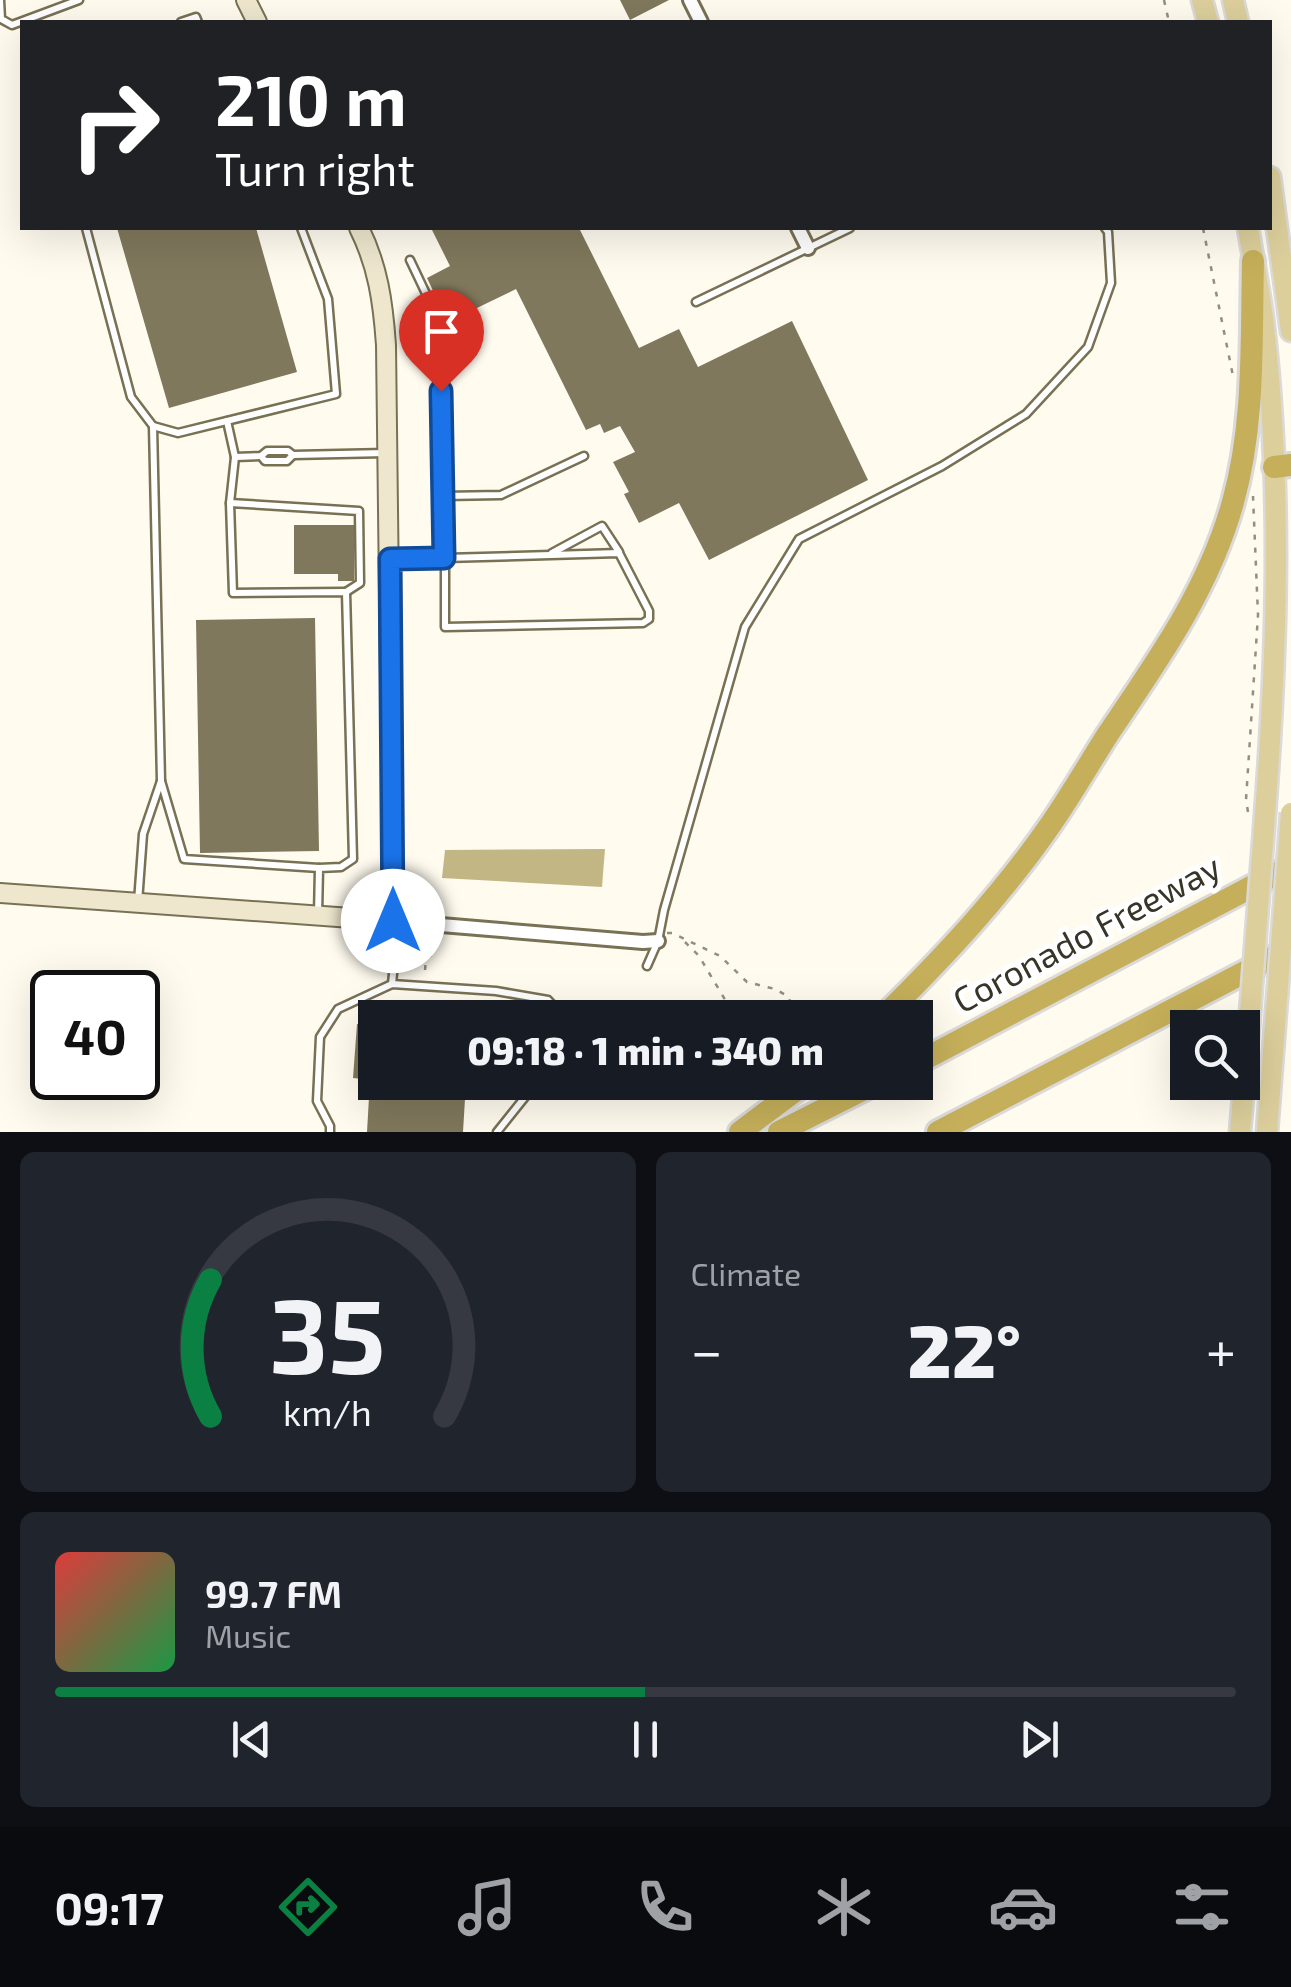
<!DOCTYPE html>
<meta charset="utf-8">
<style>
:root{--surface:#171b24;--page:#20242c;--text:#f1f3f6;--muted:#9ea1a6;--line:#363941;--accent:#0b8043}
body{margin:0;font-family:"Exo 2",sans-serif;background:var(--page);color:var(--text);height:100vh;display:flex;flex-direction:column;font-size:38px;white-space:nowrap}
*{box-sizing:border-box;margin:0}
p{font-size:32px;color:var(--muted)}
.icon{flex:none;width:55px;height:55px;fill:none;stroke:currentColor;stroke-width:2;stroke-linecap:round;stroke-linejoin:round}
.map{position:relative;height:1132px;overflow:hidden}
.sheet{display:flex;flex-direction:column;gap:20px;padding:20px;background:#0d0f14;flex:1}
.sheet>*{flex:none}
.banner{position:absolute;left:20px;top:20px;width:1252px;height:210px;border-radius:0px;box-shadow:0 10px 40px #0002;background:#202124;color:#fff;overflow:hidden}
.fabs{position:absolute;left:1170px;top:1010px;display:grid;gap:20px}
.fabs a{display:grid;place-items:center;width:90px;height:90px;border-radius:0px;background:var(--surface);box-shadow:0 10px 40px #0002;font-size:50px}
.speed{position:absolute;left:30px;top:970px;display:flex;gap:20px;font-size:50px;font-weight:700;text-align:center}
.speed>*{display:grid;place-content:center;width:130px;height:130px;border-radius:50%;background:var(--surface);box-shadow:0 10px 40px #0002;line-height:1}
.speed .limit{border:5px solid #111;border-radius:15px;background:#fff;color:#111}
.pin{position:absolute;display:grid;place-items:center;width:85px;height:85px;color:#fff;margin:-102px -42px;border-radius:50% 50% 50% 0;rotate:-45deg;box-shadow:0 0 10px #0007}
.pin .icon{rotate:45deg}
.me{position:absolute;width:110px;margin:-55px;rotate:0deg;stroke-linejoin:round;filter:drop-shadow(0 0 8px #0008)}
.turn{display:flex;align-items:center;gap:35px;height:210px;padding:0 30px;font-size:45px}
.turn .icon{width:130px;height:130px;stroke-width:2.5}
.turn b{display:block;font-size:70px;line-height:85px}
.big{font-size:75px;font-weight:800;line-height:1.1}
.sheet .tile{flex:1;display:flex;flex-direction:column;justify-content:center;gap:15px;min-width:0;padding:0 35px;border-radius:15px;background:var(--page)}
.sheet .dial{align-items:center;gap:0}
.dial svg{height:260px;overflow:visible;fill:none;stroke:var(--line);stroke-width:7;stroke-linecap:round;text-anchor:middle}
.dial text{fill:var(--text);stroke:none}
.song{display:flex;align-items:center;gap:30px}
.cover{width:120px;height:120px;border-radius:15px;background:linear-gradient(135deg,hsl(0 70% 55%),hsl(140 70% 35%))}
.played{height:10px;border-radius:5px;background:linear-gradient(90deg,var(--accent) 50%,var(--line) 50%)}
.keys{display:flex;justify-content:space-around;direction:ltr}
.heat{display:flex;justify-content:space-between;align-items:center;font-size:55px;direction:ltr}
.sheet .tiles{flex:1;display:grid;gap:20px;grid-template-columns:1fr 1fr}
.tile:last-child{grid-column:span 2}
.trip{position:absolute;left:358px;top:1000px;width:575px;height:100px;border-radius:0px;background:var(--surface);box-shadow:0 10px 40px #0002;font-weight:800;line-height:100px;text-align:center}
.tab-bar{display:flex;height:160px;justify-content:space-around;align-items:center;background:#090b0e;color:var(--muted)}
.tab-bar .icon{width:70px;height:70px}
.tab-bar .selected{color:var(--accent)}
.tab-bar b{font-size:45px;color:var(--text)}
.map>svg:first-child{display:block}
</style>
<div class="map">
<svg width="1291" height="1132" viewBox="0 0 1291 1132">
<rect width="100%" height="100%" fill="#fffbef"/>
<!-- water -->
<path fill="#c3b685" d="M 605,849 L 602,887 L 442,878 L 445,850 Z"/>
<!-- building -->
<g fill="#80785c">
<path d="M 620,0 L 669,0 L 630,20 Z"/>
<path d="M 117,228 L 256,228 L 297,372 L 169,408 Z"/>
<path d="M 431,228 L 579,228 L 639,348 L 679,329 L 698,367 L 792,321 L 868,480 L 709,560 L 679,503 L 639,523 L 624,494 L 629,492 L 613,462 L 635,452 L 620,426 L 604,433 L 600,424 L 586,430 L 516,289 L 448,322 L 427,278 L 450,266 Z"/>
<path d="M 294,525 L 354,525 L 354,581 L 338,581 L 338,574 L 294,574 Z"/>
<path d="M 315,618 L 319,851 L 200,853 L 196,620 Z"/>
<path d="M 357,1024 L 375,1025 L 375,1082 L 466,1082 L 463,1132 L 367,1132 L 370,1080 L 353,1078 Z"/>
</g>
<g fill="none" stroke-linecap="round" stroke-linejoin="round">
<!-- lane casing -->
<g stroke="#787154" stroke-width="11">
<g id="lane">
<path d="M 0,0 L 1,19 L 12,25 L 79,0"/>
<path d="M 181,22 L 196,17 L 198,22"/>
<path d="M 86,228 L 131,397 L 153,426 L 178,433 L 336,394 L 328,299 L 301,228"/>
<path d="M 696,302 L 850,228"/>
<path d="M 227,421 L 235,457 L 261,456 L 267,451 L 288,451 L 293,455 L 386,453"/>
<path d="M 153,426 L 161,781"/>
<path d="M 261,456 L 265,461 L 287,461 L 293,455"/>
<path d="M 235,457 L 230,503 L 233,593 L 346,592 L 353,859 L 341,867 L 319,868 L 318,915"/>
<path d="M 444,496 L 501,495 L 584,456"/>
<path d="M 230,503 L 359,511 L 360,583 L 346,592"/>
<path d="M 552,553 L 602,526 L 619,552"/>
<path d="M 619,553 L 649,611 L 649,619 L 643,623 L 445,627 L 445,558 Z"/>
<path d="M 391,559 L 445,558 L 439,321 L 410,260"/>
<path d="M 138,902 L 143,834 L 161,781 L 184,859 L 319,868"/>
<path d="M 647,966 L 658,941 L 664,910 L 745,627 L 799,539 L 942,466 L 1026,414 L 1088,347 L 1111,283 L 1108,232 L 1105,228"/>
<path d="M 392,984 L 396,942 L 394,925"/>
<path d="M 330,1132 L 330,1126 L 317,1101 L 320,1037 L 338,1009 L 392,984 L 496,991 L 548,1000 L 561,1014 L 560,1018"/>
<path d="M 497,1132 L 537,1082"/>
</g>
</g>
<!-- street casing -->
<g stroke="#787154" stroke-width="18">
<g id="street">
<path d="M 690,0 L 701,22"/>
<path d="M 798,228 L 808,248"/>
<path d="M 393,921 L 643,942 L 658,941"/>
</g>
</g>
<!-- secondary casing -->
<g stroke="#787154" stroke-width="22">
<g id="secondary">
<path d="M 246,0 L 257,22"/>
<path d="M 0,893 L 393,921 L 386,345 C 383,302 378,266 359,228"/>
</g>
</g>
<!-- primary casing -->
<g stroke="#dbdad8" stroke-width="25">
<g id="primary">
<path d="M 1202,0 L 1208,22"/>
<path d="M 1233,0 L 1238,22"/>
<path d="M 1270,177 L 1291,331"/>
<path d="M 1248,228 C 1253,258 1259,288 1263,318 C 1283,487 1277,658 1264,828"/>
<path d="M 1240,1132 L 1249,1026"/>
<path d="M 1267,1132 L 1276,1012"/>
</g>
</g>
<!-- highway casing -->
<g stroke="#dbdad8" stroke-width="28">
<g id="highway">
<path d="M 1274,467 L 1291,465"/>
<path d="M 882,1018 C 944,957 1002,895 1051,824 C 1071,795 1089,764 1108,734 C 1158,660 1209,589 1233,502 C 1255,423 1251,343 1253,261"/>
<path d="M 915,1064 L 1291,866"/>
<path d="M 740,1132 L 807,1082"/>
<path d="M 779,1132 L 878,1082"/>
<path d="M 938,1132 L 1291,948"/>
</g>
</g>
<!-- path -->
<g stroke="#918e82" stroke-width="2.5" stroke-dasharray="5 8" stroke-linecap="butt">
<path d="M 1164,0 L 1169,22"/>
<path d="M 1203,228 L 1233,376"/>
<path d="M 1248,812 L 1246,800 L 1258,615 L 1253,496"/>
<path d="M 667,933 L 672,933 L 720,956 L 747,982 L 775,989 L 789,997 L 792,1012 L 796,1018"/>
<path d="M 685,942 L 699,956 L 736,1018"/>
<path d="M 425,970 L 426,959 L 433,954 L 433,939"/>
<path d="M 409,1018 L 409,1006"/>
</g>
<!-- lane -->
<use href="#lane" stroke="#fff" stroke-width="6"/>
<!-- street -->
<use href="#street" stroke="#fff" stroke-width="12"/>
<!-- secondary -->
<use href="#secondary" stroke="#eee7ce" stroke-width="18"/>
<!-- primary -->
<use href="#primary" stroke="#dccf9c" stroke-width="20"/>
<!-- highway -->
<use href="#highway" stroke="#c5af5a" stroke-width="22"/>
<!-- primary-bridge casing -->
<g stroke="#dbdad8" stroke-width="25" stroke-linecap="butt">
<g id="primary-bridge">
<path d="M 1276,1012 L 1291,813"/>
<path d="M 1249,1026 L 1264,828"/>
</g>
</g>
<!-- primary-bridge -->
<use href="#primary-bridge" stroke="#dccf9c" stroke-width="20"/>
</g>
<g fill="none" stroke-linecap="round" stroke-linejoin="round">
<!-- route casing -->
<g stroke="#114b97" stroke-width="25">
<path id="route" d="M 393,921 L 390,559 L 444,558 L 441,391"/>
</g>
<!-- route -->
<use href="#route" stroke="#1a73e8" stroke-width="18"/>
</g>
<g text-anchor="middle" stroke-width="10" stroke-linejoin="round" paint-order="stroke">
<!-- street labels -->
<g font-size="35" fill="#373428" stroke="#fff">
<text transform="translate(1087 934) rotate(-28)" y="12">Coronado Freeway</text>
</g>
</g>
</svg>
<div class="fabs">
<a><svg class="icon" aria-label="search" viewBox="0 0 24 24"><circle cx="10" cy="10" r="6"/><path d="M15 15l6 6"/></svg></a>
</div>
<div class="speed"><div class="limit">40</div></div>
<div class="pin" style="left:441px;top:391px;background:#d93025"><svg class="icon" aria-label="arrive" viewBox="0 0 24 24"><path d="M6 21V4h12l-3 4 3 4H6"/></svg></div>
<svg class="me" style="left:393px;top:921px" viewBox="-20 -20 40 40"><circle r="19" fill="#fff"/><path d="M0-13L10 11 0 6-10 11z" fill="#1a73e8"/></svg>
<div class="trip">09:18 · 1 min · 340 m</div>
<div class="banner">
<div class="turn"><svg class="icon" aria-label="right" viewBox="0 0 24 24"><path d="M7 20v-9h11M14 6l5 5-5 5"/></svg><div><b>210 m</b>Turn right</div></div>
</div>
</div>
<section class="sheet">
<div class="tiles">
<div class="tile dial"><svg viewBox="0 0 100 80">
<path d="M14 69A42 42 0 1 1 86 69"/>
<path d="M14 69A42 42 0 0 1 14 27" stroke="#0b8043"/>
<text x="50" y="56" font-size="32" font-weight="700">35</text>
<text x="50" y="72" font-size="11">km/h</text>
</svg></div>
<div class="tile"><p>Climate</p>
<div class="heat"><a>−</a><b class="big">22°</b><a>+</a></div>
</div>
<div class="tile">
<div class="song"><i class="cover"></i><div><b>99.7 FM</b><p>Music</p></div></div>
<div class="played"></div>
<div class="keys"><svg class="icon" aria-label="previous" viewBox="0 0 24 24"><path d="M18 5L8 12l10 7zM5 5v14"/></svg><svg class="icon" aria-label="pause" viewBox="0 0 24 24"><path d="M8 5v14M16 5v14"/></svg><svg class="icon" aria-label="next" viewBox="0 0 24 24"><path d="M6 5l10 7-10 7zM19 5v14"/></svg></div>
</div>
</div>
</section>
<nav class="tab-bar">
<b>09:17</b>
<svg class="icon selected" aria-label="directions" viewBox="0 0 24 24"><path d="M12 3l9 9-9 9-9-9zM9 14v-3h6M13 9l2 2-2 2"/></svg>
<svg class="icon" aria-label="music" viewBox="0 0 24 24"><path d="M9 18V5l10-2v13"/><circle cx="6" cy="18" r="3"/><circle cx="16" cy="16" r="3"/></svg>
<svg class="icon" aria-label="phone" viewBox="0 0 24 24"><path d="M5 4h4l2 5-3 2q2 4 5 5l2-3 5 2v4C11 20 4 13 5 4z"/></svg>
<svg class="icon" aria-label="climate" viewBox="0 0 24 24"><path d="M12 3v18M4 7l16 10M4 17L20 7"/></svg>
<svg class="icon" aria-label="car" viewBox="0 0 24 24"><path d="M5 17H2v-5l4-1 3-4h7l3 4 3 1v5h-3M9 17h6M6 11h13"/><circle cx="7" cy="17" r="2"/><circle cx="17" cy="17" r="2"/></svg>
<svg class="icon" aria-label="filters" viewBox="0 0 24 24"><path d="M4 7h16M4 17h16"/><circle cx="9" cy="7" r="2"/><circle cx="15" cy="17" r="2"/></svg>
</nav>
